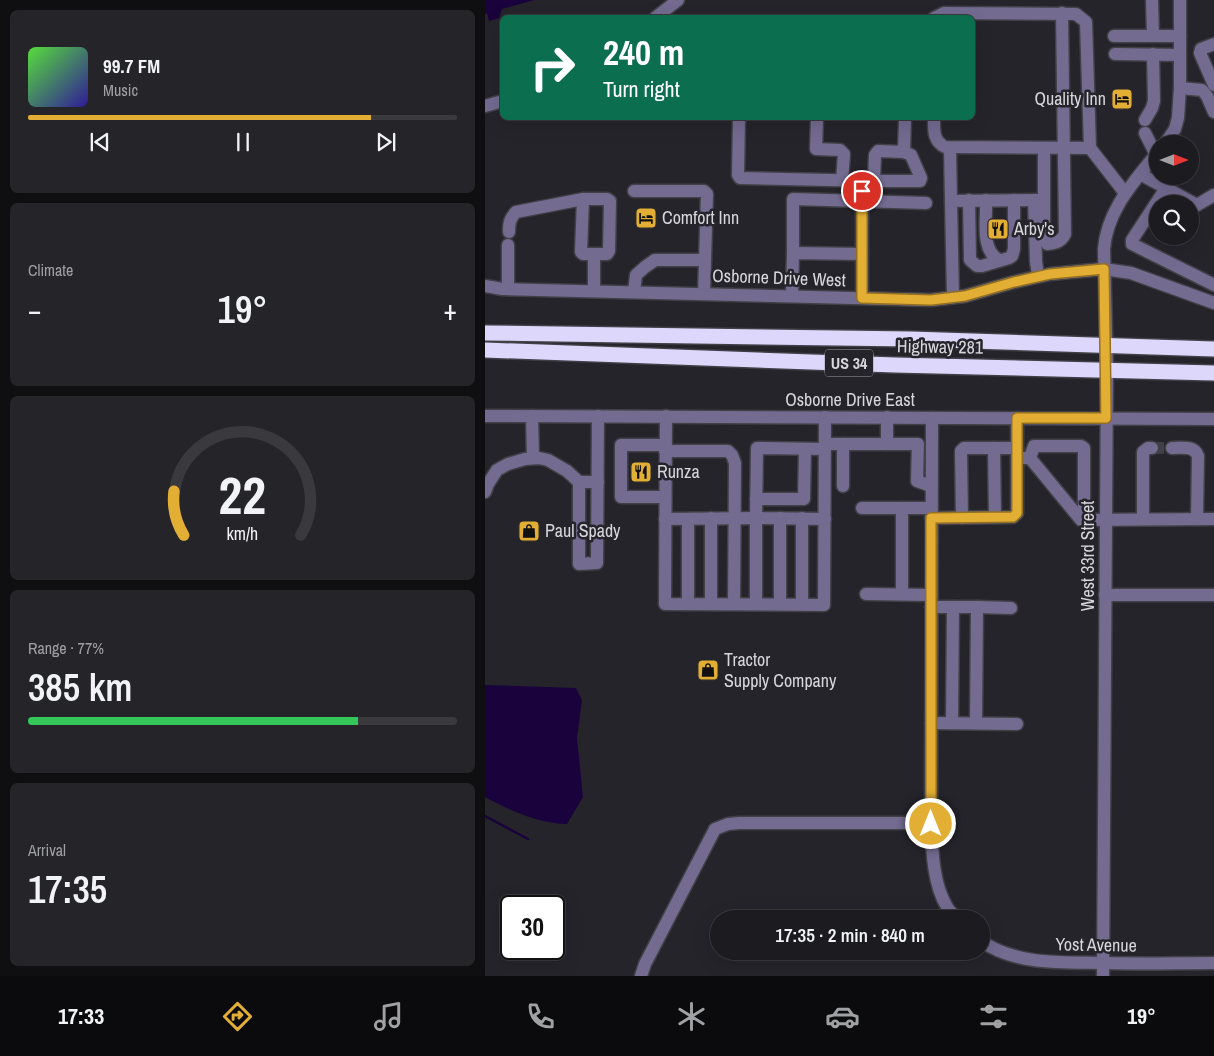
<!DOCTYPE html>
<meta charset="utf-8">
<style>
:root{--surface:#1c1b20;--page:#252429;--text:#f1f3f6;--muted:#a0a1a5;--line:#3a393e;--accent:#e3ae34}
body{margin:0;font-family:"Archivo Narrow",sans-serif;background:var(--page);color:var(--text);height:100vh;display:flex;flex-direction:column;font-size:19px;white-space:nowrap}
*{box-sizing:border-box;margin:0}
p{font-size:16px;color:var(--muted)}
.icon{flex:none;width:28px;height:28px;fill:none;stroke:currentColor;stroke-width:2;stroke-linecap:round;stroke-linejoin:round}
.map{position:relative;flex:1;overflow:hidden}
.panel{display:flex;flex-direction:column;gap:10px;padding:10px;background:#0f0f12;width:485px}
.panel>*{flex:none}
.top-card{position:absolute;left:15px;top:15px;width:475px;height:105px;border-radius:8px;box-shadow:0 5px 20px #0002,0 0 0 1px var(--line);background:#0b6e4f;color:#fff;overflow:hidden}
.needle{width:32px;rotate:90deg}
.buttons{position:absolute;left:664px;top:135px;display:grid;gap:10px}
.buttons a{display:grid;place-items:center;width:50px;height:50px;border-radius:50%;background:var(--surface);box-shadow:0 5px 20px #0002,0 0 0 1px var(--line);font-size:25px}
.speed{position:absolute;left:15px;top:895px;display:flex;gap:10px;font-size:25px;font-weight:700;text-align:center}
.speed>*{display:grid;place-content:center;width:65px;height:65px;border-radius:50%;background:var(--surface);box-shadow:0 5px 20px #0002,0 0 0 1px var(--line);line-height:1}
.speed .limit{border:2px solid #111;border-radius:8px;background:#fff;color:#111}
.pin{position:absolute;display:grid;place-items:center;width:42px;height:42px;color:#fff;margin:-21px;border:2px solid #fff;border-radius:50%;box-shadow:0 1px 5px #0007}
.me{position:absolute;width:55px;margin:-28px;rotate:0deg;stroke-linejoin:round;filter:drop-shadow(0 0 4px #0008)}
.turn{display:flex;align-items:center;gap:18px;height:105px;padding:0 20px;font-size:22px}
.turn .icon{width:65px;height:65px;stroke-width:2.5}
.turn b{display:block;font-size:35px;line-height:42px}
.big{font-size:38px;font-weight:600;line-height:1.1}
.panel .widget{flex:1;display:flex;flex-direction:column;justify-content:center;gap:8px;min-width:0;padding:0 18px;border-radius:8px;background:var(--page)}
.panel .dial{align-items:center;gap:0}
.dial svg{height:130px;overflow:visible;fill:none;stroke:var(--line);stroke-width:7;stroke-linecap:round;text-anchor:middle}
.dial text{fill:var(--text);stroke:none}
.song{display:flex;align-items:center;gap:15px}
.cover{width:60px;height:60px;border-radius:8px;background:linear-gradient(135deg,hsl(110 70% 55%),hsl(250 70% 35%))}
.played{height:5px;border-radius:2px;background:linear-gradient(90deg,var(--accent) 80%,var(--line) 80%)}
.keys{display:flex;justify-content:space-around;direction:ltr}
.heat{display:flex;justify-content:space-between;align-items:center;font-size:28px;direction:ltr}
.charge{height:8px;border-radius:4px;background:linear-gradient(90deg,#34c759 77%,var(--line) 0)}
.trip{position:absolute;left:225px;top:910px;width:280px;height:50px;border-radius:25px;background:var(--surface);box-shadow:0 5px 20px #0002,0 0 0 1px var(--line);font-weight:600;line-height:50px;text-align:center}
.dock{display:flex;height:80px;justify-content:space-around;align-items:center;background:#0b0b0d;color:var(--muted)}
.dock .icon{width:35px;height:35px}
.dock .active{color:var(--accent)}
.dock b{font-size:22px;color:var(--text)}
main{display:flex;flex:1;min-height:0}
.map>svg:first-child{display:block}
</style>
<main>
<section class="panel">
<div class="widget">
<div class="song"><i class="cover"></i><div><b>99.7 FM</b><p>Music</p></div></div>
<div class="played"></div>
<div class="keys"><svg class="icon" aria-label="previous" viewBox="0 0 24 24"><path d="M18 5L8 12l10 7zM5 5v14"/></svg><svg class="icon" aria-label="pause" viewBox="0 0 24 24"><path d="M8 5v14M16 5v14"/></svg><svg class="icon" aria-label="next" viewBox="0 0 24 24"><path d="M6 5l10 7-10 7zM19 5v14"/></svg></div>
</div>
<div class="widget"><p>Climate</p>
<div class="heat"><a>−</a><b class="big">19°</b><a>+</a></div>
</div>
<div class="widget dial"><svg viewBox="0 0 100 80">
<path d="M14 69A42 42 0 1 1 86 69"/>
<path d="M14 69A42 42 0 0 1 8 42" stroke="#e3ae34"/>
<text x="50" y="56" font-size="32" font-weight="700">22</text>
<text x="50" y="72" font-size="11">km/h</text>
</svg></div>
<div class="widget"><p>Range · 77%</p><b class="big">385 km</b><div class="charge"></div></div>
<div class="widget"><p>Arrival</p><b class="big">17:35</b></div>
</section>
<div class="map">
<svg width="729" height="976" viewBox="0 0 729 976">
<rect width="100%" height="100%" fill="#25242b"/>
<!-- water -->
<g fill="#1a023c">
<path d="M 0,0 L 49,0 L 17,9 L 14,18 L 4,21 L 2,13 L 0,14 Z"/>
<path d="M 0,685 L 91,688 L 97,700 L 92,738 L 98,797 L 82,824 C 54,824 24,810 0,797 Z"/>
</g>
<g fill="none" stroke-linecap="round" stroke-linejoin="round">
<!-- stream -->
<path stroke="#1a023c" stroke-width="2.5" d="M 0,816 L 43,839"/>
<!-- minor-tunnel -->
<path stroke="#403f45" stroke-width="12" stroke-dasharray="12 6" stroke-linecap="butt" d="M 667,448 L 687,448"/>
<!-- minor casing -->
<g stroke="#414047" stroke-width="15">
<g id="minor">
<path d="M 667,0 L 668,35"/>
<path d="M 170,18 L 193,0"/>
<path d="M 449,18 L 459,13 L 591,14 L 601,22 L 605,148 L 640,193"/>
<path d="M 629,36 L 695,36"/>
<path d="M 729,44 L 716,49 L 715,53 L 729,85"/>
<path d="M 630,54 L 695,55"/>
<path d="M 695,88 L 717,90 L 722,96 L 729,112"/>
<path d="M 0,106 L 18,101"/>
<path d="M 254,118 L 253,175 L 255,178 L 389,181 L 390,155 L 393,151 L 419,152 L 420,118"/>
<path d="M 332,118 L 331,149 L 355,150 L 359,154 L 357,180"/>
<path d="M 449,118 C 449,130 448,141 460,147 L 605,148"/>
<path d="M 660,120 L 667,108 L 669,101 L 668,54"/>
<path d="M 660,133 L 671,155"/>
<path d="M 680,144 L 690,129 L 693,118 L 695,88 L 695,0"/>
<path d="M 465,148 L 466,201"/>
<path d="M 559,148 L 559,239 L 562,244 C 571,243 576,242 580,234 L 577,13"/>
<path d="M 655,174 L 712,205 L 729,195"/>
<path d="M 377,181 L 377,298"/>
<path d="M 389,181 L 435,181 L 436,178 L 426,155 L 419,152"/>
<path d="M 681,188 L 647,240 L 647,244 L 729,285"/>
<path d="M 149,191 L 219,191 L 222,194 L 219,294"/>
<path d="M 484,200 L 485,260 L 492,266 L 497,266 L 524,258 L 527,256 L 529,249 L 529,200"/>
<path d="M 501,200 C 502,219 495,250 514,260"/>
<path d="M 549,200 L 551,261 L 553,276"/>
<path d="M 24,232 C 24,223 25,218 31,212 L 98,199"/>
<path d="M 308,253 L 308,199 L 441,203"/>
<path d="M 109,254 L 98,254 L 96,252 L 98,199 L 122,199 L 125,201 L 124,251 L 122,254 L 109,254 L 109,291"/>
<path d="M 0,286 L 17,289 L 446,300 L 480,296 L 529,282 L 565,274 L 619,269 L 646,273 L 729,303"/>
<path d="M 23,289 L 23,245"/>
<path d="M 149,292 L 151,275 L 160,267 L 170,260 L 220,260"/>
<path d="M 307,296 L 308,253 L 377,254"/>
<path d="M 468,297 L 466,201 L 558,200"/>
<path d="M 0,416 L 729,419"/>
<path d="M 47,416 L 48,458"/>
<path d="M 181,416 L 180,604 L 339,605 L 340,417"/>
<path d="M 402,417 L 402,444"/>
<path d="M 447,418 L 446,823 C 447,850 448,884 462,907 C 464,911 469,915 472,919"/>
<path d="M 340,444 L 433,444 L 432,481 L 446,486"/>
<path d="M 358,444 L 358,486"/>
<path d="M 509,448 L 510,517"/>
<path d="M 687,448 C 697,448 709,445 713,456 L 712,519"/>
<path d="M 180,451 L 243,451 L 247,455 L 250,463 L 249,604"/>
<path d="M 532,458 L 545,458 L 596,520 L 729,519"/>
<path d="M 545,458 L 549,446 L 596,446 L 599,448 L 599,520"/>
<path d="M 94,482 L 94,564 L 112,563 L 113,416"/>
<path d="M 0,492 L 3,484 L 12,470 L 23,464 L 40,459 L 54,458 L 63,460 L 82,471 L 94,482 L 113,482"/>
<path d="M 180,497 L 136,497 L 136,445 L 181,445"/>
<path d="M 271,499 L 319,499 L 320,449"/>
<path d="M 377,508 L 446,508"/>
<path d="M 295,518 L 295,604"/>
<path d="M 446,518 L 528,517 L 532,513 L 532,418"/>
<path d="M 477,518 L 476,451 L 479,448 L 532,448"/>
<path d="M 180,519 L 271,518 L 271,604"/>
<path d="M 340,519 L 271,518 L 272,448 L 340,449"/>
<path d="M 658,519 L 658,452 L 663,448 L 667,448"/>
<path d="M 381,594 L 446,595"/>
<path d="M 417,594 L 417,508"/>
<path d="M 620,595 L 729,595"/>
<path d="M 203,604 L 203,519"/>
<path d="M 226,604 L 226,518"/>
<path d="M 317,604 L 317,518"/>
<path d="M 446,607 L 468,607 L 467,723"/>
<path d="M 468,607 L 492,607 L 491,723"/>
<path d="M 492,607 L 526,608"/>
<path d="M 446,723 L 532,724"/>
<path d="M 496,941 C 532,966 580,962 622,963 C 658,964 693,963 729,963"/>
<path d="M 156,976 L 160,964 L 230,829 L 243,824 L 254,823 L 446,823"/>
<path d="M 618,976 L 622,370 L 619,249 C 622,210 649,182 672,153"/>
</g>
</g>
<!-- highway casing -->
<g stroke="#414047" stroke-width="18">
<g id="highway">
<path d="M 0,333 L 426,339 L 729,349"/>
<path d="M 0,350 L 410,365 L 729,373"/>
</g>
</g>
<!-- minor -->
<use href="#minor" stroke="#736b90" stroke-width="12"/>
<!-- highway -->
<use href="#highway" stroke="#ded7fc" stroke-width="15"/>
</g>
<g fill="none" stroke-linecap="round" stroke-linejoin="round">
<!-- route casing -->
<g stroke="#947122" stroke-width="12">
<path id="route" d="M 377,191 L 377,298 L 446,300 L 480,296 L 529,282 L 565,274 L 619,269 L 621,418 L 532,418 L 532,513 L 528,517 L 446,518 L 446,824"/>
</g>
<!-- route -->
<use href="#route" stroke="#e3ae34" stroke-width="9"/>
</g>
<!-- icons -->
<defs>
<g id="hotel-square" transform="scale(1.125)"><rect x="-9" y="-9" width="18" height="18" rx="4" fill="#e3ae34" stroke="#25242b"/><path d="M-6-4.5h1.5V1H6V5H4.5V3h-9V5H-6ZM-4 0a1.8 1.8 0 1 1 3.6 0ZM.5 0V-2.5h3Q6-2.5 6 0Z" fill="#111"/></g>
<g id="restaurant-square" transform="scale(1.125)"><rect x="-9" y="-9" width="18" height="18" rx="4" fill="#e3ae34" stroke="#25242b"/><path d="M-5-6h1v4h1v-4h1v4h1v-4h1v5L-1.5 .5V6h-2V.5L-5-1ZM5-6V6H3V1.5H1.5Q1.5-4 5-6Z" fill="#111"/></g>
<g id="shop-square" transform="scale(1.125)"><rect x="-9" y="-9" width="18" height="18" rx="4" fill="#e3ae34" stroke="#25242b"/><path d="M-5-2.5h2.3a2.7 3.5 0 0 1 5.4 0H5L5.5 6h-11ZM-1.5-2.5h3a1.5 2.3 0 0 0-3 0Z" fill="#111"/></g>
</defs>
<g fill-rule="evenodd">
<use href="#hotel-square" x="637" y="99"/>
<use href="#hotel-square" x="161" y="218"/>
<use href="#restaurant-square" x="513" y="229"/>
<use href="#restaurant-square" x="156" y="472"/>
<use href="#shop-square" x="44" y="531"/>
<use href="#shop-square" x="223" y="670"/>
</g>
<g text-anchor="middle" stroke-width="5" stroke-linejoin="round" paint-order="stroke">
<!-- shield labels -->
<rect fill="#25242b" stroke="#a2a1a6" stroke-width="1" x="340" y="349.5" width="48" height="27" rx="4"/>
<g font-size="16" font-weight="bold" fill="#d7d6db">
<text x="364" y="369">US 34</text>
</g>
<!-- poi labels -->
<g font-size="18" fill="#d7d6db" stroke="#25242b" text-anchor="start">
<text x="621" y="105" text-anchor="end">Quality Inn</text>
<text x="177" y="224">Comfort Inn</text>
<text x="529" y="235">Arby's</text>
<text x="172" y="478">Runza</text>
<text x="60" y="537">Paul Spady</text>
<text x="239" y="666">Tractor<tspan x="239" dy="21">Supply Company</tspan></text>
</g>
<!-- street labels -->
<g font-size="18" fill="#d7d6db" stroke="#25242b">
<text transform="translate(294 278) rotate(2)" y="6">Osborne Drive West</text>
<text transform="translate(455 347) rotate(1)" y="6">Highway 281</text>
<text x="365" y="406">Osborne Drive East</text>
<text transform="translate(603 556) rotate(-90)" y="6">West 33rd Street</text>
<text transform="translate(611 945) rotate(1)" y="6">Yost Avenue</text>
</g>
</g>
</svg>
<div class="buttons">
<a><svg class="needle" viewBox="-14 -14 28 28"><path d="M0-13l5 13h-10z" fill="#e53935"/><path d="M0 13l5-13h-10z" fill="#a0a1a5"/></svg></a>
<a><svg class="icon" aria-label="search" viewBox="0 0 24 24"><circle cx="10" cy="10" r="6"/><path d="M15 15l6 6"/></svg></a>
</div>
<div class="speed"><div class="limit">30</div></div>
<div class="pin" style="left:377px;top:191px;background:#d93025"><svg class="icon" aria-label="arrive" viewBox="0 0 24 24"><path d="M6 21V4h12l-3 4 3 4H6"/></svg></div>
<svg class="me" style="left:446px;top:824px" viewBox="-20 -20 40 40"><circle r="17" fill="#e3ae34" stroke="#fff" stroke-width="3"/><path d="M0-11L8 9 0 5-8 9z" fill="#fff"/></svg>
<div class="trip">17:35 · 2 min · 840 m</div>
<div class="top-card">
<div class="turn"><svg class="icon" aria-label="right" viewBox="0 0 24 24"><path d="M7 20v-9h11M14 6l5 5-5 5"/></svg><div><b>240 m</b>Turn right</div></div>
</div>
</div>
</main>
<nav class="dock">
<b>17:33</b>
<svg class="icon active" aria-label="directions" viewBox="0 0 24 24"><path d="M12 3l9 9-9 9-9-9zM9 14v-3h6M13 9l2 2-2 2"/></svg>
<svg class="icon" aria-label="music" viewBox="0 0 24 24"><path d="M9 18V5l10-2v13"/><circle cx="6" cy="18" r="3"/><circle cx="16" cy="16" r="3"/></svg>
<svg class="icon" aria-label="phone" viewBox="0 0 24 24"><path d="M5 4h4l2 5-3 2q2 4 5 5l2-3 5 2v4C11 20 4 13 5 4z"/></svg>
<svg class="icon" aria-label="climate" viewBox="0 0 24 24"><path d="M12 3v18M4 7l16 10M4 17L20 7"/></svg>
<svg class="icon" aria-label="car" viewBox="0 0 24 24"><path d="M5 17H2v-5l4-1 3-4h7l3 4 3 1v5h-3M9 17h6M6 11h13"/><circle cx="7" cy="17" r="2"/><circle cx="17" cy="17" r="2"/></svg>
<svg class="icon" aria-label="filters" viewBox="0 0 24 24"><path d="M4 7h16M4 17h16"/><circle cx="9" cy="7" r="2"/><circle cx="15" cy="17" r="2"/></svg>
<b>19°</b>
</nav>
